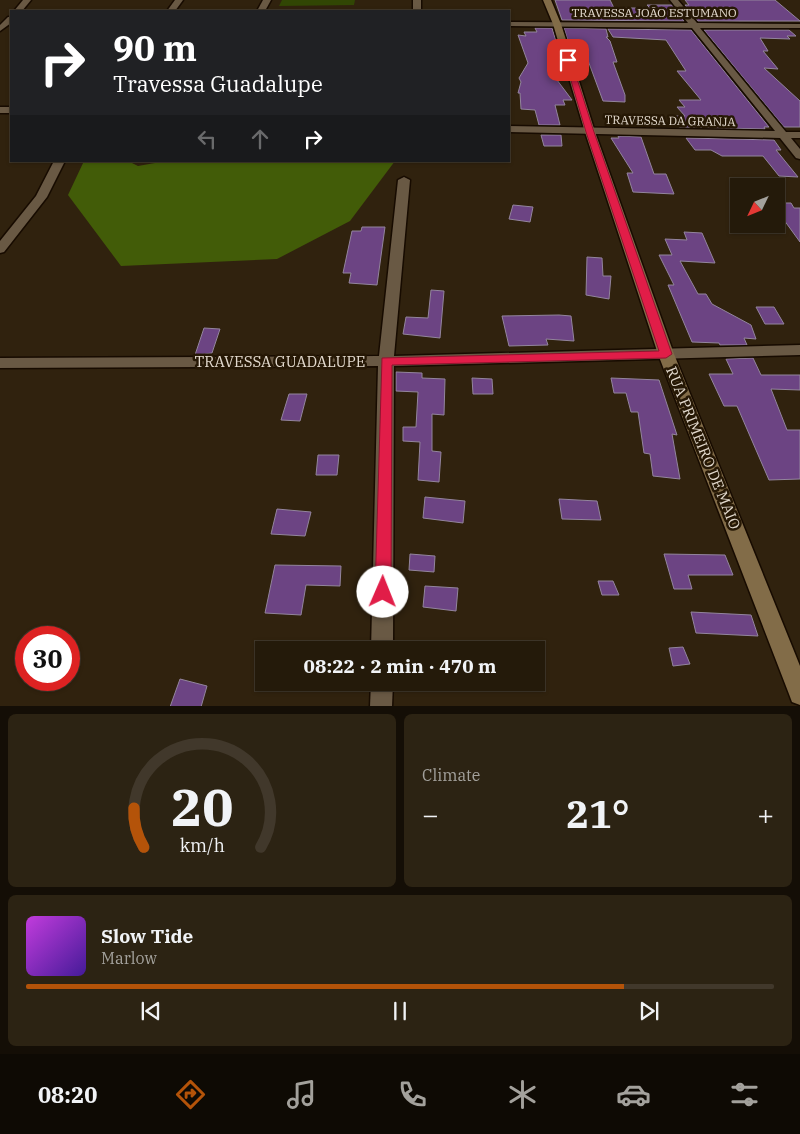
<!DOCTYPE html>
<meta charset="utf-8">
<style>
:root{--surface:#241a0a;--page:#2c2313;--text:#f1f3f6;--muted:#a3a19c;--line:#41382b;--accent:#b45309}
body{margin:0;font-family:"IBM Plex Serif",serif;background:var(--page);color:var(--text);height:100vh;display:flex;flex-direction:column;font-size:19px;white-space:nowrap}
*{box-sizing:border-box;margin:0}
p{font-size:16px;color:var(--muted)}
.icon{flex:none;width:28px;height:28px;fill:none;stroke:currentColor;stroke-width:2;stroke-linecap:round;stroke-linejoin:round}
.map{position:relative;height:706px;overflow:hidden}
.drawer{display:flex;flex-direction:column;gap:8px;padding:8px;background:#140e06;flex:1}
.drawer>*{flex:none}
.top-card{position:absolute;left:10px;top:10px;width:500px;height:152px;border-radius:0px;box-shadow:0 1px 4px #0004,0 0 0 1px var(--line);background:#202124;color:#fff;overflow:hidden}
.needle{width:32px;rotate:227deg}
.buttons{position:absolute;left:730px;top:178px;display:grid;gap:10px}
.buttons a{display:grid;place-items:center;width:55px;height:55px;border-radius:0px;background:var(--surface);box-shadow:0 1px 4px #0004,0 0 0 1px var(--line);font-size:25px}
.speed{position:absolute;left:15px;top:626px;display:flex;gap:10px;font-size:25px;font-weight:700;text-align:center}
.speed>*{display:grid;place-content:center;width:65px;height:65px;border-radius:50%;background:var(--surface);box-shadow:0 1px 4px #0004,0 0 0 1px var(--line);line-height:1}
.speed .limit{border:8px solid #d22;background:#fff;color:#111}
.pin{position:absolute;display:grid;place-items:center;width:42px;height:42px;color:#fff;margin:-21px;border-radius:10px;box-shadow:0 2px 8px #0006}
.me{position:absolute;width:55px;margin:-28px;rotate:1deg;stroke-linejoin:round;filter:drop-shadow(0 0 4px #0008)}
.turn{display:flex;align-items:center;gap:18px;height:105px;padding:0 20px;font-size:22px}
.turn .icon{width:65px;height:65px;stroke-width:2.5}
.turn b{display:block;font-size:35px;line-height:42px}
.lanes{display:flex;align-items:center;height:48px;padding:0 20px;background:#0003;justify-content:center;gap:25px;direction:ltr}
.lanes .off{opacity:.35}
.big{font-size:38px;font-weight:700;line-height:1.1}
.drawer .tile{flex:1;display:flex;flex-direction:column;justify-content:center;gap:8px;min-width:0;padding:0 18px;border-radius:8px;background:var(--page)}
.drawer .dial{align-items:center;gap:0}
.dial svg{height:130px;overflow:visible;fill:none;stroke:var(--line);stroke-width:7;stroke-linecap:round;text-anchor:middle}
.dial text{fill:var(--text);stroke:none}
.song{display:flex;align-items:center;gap:15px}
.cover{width:60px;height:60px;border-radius:8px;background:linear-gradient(135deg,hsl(290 70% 55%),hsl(260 70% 35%))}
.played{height:5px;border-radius:2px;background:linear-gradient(90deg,var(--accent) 80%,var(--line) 80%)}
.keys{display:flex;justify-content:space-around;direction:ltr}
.heat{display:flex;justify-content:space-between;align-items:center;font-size:28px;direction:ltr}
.drawer .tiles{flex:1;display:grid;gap:8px;grid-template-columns:1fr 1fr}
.tile:last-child{grid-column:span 2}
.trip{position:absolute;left:255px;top:641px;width:290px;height:50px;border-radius:0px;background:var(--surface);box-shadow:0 1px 4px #0004,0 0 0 1px var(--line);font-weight:700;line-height:50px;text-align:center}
.menu{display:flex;height:80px;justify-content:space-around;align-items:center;background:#0e0a04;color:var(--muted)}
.menu .icon{width:35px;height:35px}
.menu .on{color:var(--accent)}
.menu b{font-size:22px;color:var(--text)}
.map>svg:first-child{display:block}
</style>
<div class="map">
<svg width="800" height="707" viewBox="0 0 800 707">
<rect width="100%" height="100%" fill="#30220e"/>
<!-- green -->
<path fill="#314604" d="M 282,0 L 355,0 L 354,5 L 279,6 Z"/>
<!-- forest -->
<path fill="#425c08" d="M 84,161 L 128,161 L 138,166 L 166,161 L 395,161 L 350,221 L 277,259 L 121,266 L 68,195 Z"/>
<!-- building -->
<g fill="#6c4483" stroke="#93859d">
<path d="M 555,0 L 610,0 L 614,8 L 650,8 L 647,5 L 672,5 L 684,21 L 562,20 Z"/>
<path d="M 685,0 L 775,0 L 800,21 L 698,21 L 685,5 L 689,5 Z"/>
<path d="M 535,28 L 552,28 L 560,54 L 552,53 L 565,80 L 557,80 L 572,100 L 563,100 L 565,105 L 555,105 L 560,125 L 539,125 L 535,110 L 521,109 L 520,93 L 518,93 L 521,82 L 519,78 L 528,63 L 518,35 L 526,36 L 524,32 L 537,32 Z"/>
<path d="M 564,28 L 606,29 L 608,37 L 606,37 L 610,41 L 617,62 L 613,62 L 625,95 L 625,102 L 603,101 L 586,55 L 572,54 Z"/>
<path d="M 608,29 L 691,30 L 769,127 L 764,127 L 765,129 L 679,127 L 670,116 L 685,116 L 677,107 L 685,107 L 679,100 L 701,100 L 677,71 L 686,71 L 666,40 L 613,37 Z"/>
<path d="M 704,30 L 789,30 L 796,36 L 787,36 L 790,39 L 760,38 L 768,51 L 763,51 L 778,69 L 764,68 L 800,101 L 800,127 L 784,127 Z"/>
<path d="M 541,135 L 561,135 L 562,146 L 544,146 Z"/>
<path d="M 618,136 L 641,137 L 654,174 L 666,174 L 674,194 L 633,192 L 627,173 L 633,173 L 611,138 L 619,138 Z"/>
<path d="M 686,138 L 774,140 L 781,150 L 776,150 L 798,177 L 779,176 L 763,156 L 722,156 L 711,150 L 695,150 Z"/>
<path d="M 776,203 L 791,203 L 794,208 L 800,208 L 800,242 L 776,209 Z"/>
<path d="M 513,205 L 533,207 L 530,222 L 509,219 Z"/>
<path d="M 362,227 L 385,227 L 377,285 L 349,283 L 351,273 L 343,273 L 352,231 L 361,231 Z"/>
<path d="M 684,232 L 702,233 L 715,263 L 680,261 L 698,294 L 706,294 L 712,304 L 751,325 L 756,339 L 744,338 L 747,345 L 720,345 L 719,343 L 692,342 L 668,285 L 674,285 L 659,255 L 672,255 L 665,239 L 687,240 Z"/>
<path d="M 587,257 L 602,258 L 603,276 L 611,276 L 609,299 L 586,295 Z"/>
<path d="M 431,290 L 444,291 L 440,338 L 403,334 L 406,317 L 428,318 Z"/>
<path d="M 756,307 L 774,307 L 784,324 L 765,324 Z"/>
<path d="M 559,315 L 571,316 L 574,341 L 546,339 L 548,345 L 509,346 L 502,316 Z"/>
<path d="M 204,328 L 220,329 L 212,353 L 195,355 Z"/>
<path d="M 753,358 L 761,375 L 800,375 L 800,390 L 771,389 L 787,430 L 800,430 L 800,479 L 769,480 L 737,406 L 724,406 L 709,374 L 733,374 L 726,359 Z"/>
<path d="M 396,372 L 422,373 L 422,378 L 445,379 L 444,415 L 432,414 L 432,451 L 441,452 L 439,482 L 418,480 L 420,442 L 403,441 L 403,427 L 416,427 L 418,392 L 396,391 Z"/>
<path d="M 472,378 L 492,379 L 493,394 L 473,394 Z"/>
<path d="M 611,378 L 659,380 L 677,435 L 672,434 L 680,479 L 653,476 L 650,454 L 644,453 L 638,412 L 631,412 L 626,393 L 614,393 Z"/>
<path d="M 289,394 L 307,394 L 300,421 L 281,420 Z"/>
<path d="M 318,455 L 339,455 L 337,475 L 316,475 Z"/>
<path d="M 425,497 L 465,501 L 463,523 L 423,518 Z"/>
<path d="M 559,499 L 597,501 L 601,520 L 562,519 Z"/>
<path d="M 277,509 L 311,512 L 305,536 L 271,534 Z"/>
<path d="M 410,554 L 435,556 L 434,572 L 409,570 Z"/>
<path d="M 664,554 L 725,555 L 733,575 L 688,575 L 692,589 L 674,589 Z"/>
<path d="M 275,565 L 341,566 L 340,586 L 306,585 L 301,615 L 265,613 Z"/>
<path d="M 598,581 L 613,581 L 619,595 L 602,595 Z"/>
<path d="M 425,586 L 458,588 L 456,611 L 423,607 Z"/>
<path d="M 691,612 L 751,615 L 758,636 L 696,633 Z"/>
<path d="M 683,647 L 690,664 L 673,666 L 669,648 Z"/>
<path d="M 180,679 L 207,686 L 201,707 L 170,707 Z"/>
</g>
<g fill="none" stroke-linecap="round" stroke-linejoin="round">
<!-- street casing -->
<g stroke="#170b00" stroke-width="3">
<g id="street">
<path d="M 23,0 L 31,0 L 22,11 L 14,11 Z"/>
<path d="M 175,0 L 183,0 L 175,11 L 167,11 Z"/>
<path d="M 263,0 L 271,0 L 265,11 L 257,11 Z"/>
<rect x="413" y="0" width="8" height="11"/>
<path d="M 670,0 L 678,0 L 697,23 L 800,24 L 800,28 L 700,28 L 786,132 L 800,132 L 800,138 L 791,138 L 800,149 L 800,159 L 796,158 L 780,138 L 509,132 L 509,126 L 775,131 L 692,28 L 509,26 L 509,22 L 688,23 Z"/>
<path d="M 8,17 L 11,17 L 11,23 L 0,31 L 0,25 Z"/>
<rect x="0" y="107" width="11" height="6"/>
<path d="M 54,161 L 65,161 L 47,197 L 4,252 L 0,253 L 0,241 L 36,196 Z"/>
<path d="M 404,177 L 410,180 L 394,356 L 800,345 L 800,355 L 394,366 L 393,650 L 371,650 L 378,366 L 0,368 L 0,358 L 379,356 L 398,180 Z"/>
<path d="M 371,682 L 393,682 L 392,707 L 370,707 Z"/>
</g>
</g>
<!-- secondary casing -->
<g stroke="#170b00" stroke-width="3">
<path id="secondary" d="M 543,0 L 551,0 L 561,24 L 595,132 L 674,354 L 800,666 L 800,705 L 792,702 L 789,694 L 658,354 L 585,132 L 553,24 Z"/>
</g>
<!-- street -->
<use href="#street" fill="#695944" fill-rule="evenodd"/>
<!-- secondary -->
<use href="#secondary" fill="#826c48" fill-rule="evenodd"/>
</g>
<!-- route -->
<path fill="#e11d48" stroke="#92132f" d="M 568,58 L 571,60 L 594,132 L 672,354 L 666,358 L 392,365 L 391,592 L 388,597 L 383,599 L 378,597 L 375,592 L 382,358 L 659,351 L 586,132 L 565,60 Z"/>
<g text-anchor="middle" stroke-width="5" stroke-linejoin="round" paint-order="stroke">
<!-- far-street labels -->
<g font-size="12" fill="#e3dace" stroke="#261805">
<text x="654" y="17">TRAVESSA JOÃO ESTUMANO</text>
<text transform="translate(670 121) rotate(1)" y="4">TRAVESSA DA GRANJA</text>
</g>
<!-- street labels -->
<g font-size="15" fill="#e3dace" stroke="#261805">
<text x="280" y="367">TRAVESSA GUADALUPE</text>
<text transform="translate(703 448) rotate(68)" y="5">RUA PRIMEIRO DE MAIO</text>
</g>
</g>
</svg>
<div class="buttons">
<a><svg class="needle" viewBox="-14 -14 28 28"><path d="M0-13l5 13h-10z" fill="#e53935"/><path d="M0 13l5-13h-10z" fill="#a3a19c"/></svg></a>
</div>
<div class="speed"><div class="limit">30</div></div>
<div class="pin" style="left:568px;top:60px;background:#d93025"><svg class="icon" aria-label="arrive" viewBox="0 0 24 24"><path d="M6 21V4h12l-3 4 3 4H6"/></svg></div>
<svg class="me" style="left:383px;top:592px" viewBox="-20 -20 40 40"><circle r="19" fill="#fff"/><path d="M0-13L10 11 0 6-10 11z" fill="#e11d48"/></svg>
<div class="trip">08:22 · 2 min · 470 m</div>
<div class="top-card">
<div class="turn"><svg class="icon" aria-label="right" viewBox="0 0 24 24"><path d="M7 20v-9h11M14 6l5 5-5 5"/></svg><div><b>90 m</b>Travessa Guadalupe</div></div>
<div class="lanes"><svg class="icon off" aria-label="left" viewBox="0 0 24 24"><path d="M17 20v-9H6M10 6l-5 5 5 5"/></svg><svg class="icon off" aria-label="ahead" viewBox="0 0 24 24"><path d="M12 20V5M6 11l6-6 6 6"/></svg><svg class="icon" aria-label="right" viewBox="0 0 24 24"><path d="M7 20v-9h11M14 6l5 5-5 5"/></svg></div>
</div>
</div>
<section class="drawer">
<div class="tiles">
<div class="tile dial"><svg viewBox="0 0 100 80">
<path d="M14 69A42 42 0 1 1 86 69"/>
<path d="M14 69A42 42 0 0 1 8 45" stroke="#b45309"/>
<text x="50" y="56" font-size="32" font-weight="700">20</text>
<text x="50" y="72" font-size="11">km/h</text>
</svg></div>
<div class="tile"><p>Climate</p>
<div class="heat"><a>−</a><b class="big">21°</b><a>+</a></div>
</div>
<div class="tile">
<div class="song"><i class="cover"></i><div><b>Slow Tide</b><p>Marlow</p></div></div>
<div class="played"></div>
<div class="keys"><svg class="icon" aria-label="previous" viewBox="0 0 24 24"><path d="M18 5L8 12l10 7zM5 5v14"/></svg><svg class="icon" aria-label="pause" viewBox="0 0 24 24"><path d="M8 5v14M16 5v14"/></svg><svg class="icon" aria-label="next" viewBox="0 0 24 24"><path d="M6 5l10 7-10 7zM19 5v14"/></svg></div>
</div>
</div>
</section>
<nav class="menu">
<b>08:20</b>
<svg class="icon on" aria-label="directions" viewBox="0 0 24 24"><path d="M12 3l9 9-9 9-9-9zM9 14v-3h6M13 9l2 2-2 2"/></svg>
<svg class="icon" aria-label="music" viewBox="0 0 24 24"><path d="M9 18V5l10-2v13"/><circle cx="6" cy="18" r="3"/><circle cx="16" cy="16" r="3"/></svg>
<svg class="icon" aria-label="phone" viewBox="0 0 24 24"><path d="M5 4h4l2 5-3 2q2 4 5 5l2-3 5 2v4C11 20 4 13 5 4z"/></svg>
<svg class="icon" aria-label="climate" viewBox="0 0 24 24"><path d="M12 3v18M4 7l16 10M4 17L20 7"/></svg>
<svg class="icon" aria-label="car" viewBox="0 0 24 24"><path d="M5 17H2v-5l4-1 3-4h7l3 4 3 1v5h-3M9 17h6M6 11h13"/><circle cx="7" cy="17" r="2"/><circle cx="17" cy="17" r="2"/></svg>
<svg class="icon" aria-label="filters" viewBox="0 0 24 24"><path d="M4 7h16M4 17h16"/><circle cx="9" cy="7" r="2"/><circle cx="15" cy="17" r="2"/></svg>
</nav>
